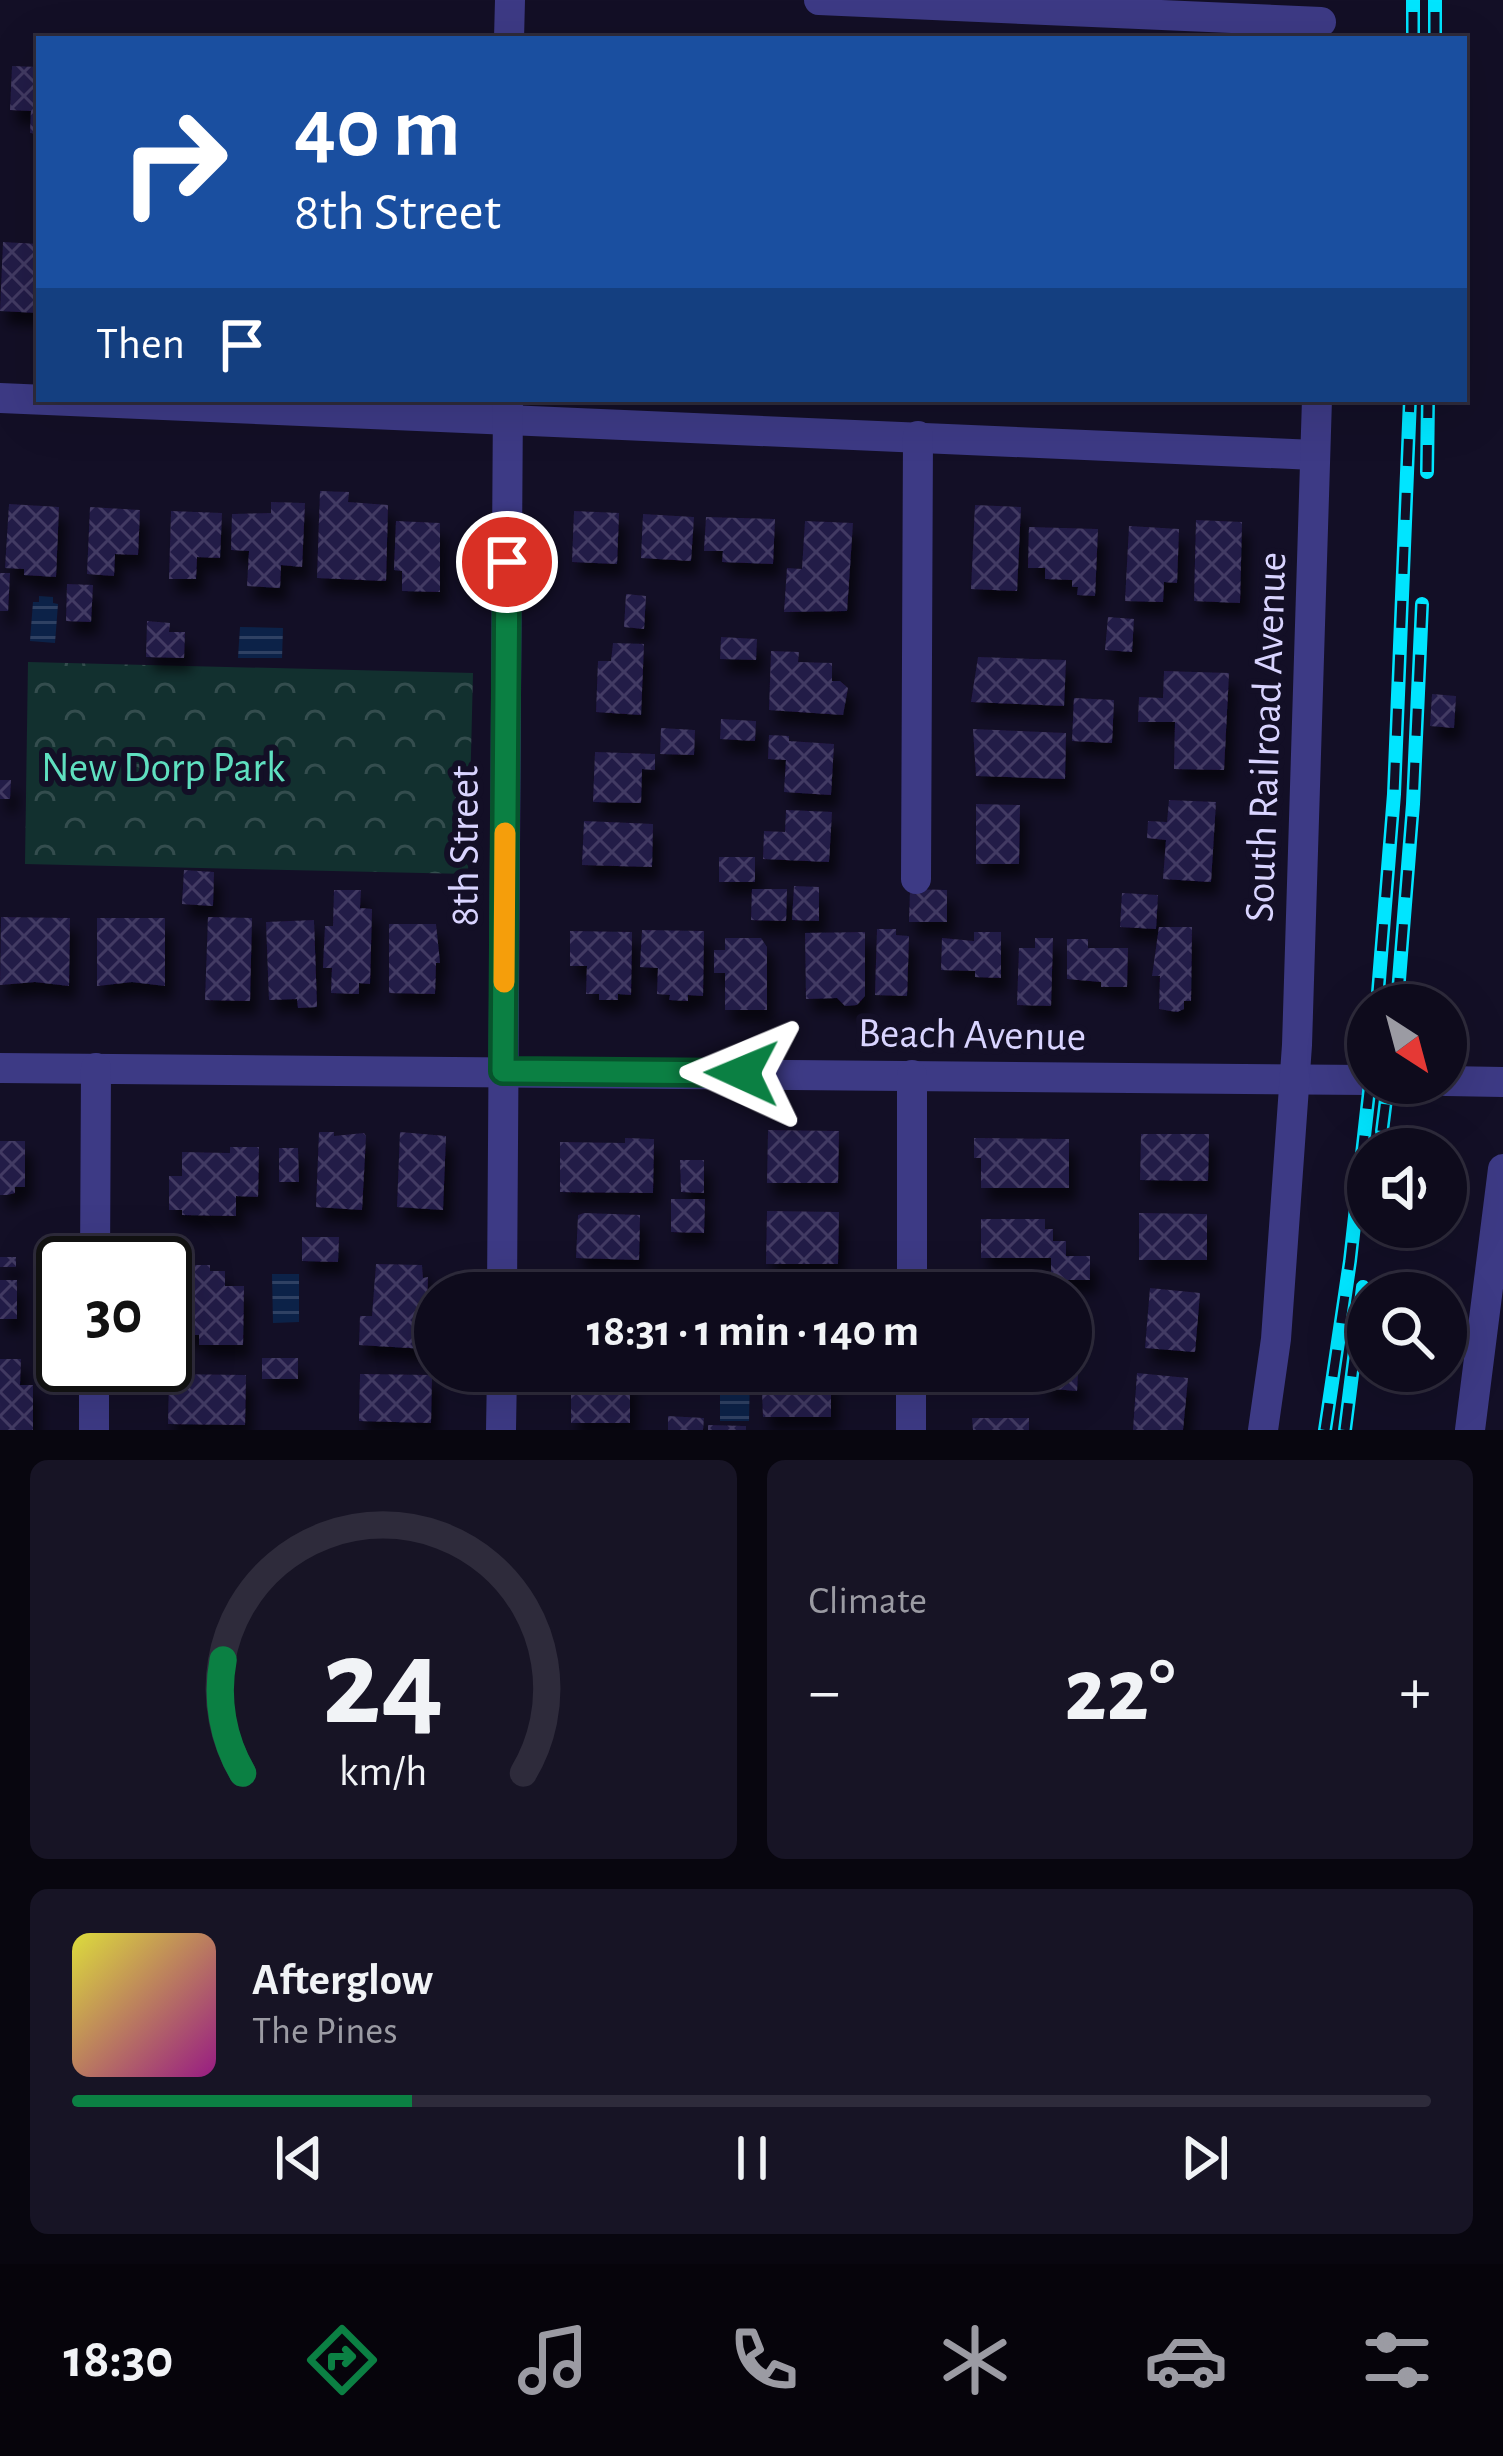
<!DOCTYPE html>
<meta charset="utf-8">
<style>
:root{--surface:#0e0b1c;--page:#171425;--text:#f1f3f6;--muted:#9b9ba3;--line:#2e2b3b;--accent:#0b8043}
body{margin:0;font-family:"Alegreya Sans",sans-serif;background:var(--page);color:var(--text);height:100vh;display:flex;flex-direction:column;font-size:45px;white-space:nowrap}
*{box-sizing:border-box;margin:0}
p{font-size:39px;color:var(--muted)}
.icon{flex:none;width:66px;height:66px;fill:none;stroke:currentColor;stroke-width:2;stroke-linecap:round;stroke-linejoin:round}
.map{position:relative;height:1430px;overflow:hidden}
.details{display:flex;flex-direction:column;gap:30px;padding:30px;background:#08060f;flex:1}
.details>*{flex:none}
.top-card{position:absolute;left:36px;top:36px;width:1431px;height:366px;border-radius:0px;box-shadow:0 12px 48px #0002,0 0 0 3px var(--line);background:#1a4fa0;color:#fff;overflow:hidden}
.needle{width:78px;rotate:144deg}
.controls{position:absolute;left:1347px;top:984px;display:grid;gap:24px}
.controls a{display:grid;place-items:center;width:120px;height:120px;border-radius:50%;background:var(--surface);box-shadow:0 12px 48px #0002,0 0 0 3px var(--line);font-size:60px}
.speed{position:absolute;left:36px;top:1236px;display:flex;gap:24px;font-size:60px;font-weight:700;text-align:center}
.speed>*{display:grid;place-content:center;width:156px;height:156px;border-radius:50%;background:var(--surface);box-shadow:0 12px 48px #0002,0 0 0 3px var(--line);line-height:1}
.speed .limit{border:6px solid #111;border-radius:18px;background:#fff;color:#111}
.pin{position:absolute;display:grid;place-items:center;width:102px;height:102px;color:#fff;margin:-51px;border:6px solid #fff;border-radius:50%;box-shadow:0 3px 12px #0007}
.me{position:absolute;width:132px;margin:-66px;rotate:271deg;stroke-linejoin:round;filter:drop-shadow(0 0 9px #0008)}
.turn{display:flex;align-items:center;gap:42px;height:252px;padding:0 60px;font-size:54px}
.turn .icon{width:156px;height:156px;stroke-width:2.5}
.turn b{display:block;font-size:84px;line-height:102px}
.then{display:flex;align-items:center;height:114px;padding:0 60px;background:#0003;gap:24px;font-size:45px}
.big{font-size:90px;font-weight:700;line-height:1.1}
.details .widget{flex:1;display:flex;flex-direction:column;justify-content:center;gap:18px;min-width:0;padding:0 42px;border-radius:18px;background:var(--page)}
.details .dial{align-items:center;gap:0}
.dial svg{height:312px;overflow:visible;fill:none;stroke:var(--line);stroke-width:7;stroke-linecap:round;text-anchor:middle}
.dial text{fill:var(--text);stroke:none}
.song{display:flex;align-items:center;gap:36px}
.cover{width:144px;height:144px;border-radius:18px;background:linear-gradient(135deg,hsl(60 70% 55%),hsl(310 70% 35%))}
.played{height:12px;border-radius:6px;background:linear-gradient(90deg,var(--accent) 25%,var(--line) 25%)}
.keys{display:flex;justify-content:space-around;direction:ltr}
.heat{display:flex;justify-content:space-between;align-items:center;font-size:66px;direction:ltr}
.details .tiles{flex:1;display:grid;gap:30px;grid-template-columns:1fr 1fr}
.widget:last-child{grid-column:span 2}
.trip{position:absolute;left:414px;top:1272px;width:678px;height:120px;border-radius:60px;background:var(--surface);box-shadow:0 12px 48px #0002,0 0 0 3px var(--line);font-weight:700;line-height:120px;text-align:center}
.menu{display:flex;height:192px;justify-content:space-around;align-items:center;background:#06040b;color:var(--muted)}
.menu .icon{width:84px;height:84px}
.menu .selected{color:var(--accent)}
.menu b{font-size:54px;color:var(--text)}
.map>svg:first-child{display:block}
</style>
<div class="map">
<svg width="1503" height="1430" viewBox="0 0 1503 1430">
<defs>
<pattern id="forest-crowns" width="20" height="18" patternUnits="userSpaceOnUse" patternTransform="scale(3)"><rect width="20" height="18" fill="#12302f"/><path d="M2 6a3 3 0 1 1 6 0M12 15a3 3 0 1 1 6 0" fill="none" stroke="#344d4e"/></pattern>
<pattern id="water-rules" width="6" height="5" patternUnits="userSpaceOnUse" patternTransform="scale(3)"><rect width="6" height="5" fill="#0c2248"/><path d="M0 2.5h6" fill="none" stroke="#2f4163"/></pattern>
<pattern id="building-cross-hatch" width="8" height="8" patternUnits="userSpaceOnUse" patternTransform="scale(3)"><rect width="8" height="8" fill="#241b47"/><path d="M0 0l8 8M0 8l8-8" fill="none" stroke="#433b63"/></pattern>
<filter id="shadow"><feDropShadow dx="7" dy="13" stdDeviation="6" flood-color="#0009"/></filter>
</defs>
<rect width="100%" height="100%" fill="#130f26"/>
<!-- forest -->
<path fill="url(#forest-crowns)" d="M 28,662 L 473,673 L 468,874 L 25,864 Z"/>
<!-- water -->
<g fill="url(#water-rules)">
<path d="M 39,596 L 53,597 L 53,603 L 58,604 L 55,643 L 30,641 L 33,602 L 39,602 Z"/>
<path d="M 240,627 L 283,628 L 282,658 L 238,658 Z"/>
<path d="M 272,1274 L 299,1274 L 299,1322 L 273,1323 Z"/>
<path d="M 720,1371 L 750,1371 L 749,1421 L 720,1421 Z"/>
</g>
<!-- building -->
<g fill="url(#building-cross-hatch)" filter="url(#shadow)">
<path d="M 12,66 L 39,67 L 39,134 L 30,133 L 31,111 L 10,110 Z"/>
<path d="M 3,242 L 39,244 L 39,313 L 0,311 Z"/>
<path d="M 320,491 L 349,492 L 348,502 L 388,505 L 386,581 L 317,578 Z"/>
<path d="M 271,502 L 305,503 L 302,567 L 281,565 L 280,588 L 247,586 L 249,551 L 231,550 L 232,514 L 271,513 Z"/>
<path d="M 9,504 L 59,507 L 56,577 L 24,575 L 24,569 L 5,568 Z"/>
<path d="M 975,505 L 1021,507 L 1017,591 L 971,589 Z"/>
<path d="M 90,507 L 140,510 L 138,555 L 115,554 L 114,576 L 87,574 Z"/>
<path d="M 171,511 L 222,513 L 220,558 L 197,557 L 196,579 L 169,579 Z"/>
<path d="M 574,511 L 619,513 L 617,564 L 572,562 Z"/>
<path d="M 643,514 L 694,517 L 691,561 L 641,558 Z"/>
<path d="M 706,517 L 775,519 L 773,564 L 722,562 L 723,551 L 704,551 Z"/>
<path d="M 1196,520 L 1242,522 L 1240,603 L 1194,601 Z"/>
<path d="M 396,521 L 440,523 L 440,592 L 402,591 L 402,571 L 394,570 Z"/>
<path d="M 805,521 L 853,523 L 847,611 L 784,612 L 787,568 L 802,569 Z"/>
<path d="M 1129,526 L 1179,529 L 1177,583 L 1164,582 L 1163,602 L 1125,601 Z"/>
<path d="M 1029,527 L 1098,529 L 1095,596 L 1077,595 L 1078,587 L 1072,587 L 1072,580 L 1045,579 L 1045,568 L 1028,568 Z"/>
<path d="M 0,573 L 10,573 L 8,611 L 0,611 Z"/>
<path d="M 67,584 L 93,585 L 91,622 L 66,621 Z"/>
<path d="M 626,594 L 646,596 L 644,629 L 624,627 Z"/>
<path d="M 1108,617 L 1134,619 L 1132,652 L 1105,650 Z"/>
<path d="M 147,621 L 170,623 L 169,632 L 185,632 L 184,658 L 146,657 Z"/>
<path d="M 721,637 L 757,639 L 756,660 L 720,659 Z"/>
<path d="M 613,643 L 644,644 L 641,715 L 596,712 L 598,661 L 611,661 Z"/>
<path d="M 771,651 L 799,652 L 798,662 L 832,663 L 832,681 L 840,681 L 848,688 L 843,715 L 769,710 Z"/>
<path d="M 978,657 L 1066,660 L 1064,706 L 971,702 Z"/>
<path d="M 1164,671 L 1229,673 L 1224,770 L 1174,769 L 1175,722 L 1138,722 L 1139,697 L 1163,698 Z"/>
<path d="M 1432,694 L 1456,696 L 1454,728 L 1430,726 Z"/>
<path d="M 1074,698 L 1114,700 L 1112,743 L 1072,741 Z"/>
<path d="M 721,719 L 756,721 L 755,741 L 720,739 Z"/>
<path d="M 661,728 L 695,730 L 694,755 L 660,754 Z"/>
<path d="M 973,729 L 1066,733 L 1065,779 L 976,776 Z"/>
<path d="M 769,735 L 789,736 L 789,741 L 834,744 L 831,795 L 784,792 L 786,760 L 768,759 Z"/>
<path d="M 595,752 L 655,754 L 655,770 L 642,769 L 641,803 L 593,802 Z"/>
<path d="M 0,780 L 11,780 L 10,799 L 0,799 Z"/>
<path d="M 1169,800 L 1216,802 L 1211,882 L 1163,879 L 1166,840 L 1147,838 L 1148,821 L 1167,822 Z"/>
<path d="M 976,804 L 1020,805 L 1019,864 L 976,864 Z"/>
<path d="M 786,810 L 832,812 L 829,862 L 763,859 L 764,831 L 785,832 Z"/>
<path d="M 584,821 L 653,824 L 652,867 L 582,865 Z"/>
<rect x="719" y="857" width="36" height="25"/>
<path d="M 184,870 L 214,872 L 213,906 L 182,904 Z"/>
<path d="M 794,886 L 819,887 L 819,921 L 792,920 Z"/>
<path d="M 752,889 L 787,889 L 786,921 L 751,920 Z"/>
<path d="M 910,889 L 947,890 L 947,922 L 909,922 Z"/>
<path d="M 334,890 L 361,890 L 360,908 L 372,909 L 370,984 L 359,983 L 359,994 L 331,993 L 332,968 L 323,968 L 325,926 L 333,926 Z"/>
<path d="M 1122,893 L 1158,895 L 1156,929 L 1120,927 Z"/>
<path d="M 1,917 L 70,918 L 69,986 L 35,982 L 0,985 Z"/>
<path d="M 208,917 L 252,918 L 250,1001 L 205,1000 Z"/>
<path d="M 97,918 L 165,918 L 165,986 L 132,982 L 97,986 Z"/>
<path d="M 314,920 L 317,1007 L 298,1008 L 297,999 L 269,1000 L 266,922 Z"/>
<path d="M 389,924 L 436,924 L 440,963 L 436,963 L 435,994 L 389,993 Z"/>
<path d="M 1159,927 L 1192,927 L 1191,1001 L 1184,1001 L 1184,1009 L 1177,1012 L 1159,1009 L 1160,976 L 1152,976 Z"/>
<path d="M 877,929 L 896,929 L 896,935 L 909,936 L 907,996 L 875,995 Z"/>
<path d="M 642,930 L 704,931 L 703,996 L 688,995 L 688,1001 L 669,1000 L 670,995 L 657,994 L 658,968 L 640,967 Z"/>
<path d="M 570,931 L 632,932 L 631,995 L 618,994 L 618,1000 L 599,1000 L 599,994 L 586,994 L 587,966 L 570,966 Z"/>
<path d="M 865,932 L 865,996 L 857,1005 L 845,1006 L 837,998 L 806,999 L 805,933 Z"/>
<path d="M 974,932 L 1001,932 L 1001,978 L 975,977 L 975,971 L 941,970 L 942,938 L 974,941 Z"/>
<path d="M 725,938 L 761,938 L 767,947 L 767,1010 L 725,1010 L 725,973 L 714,973 L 714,950 L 725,950 Z"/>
<path d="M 1035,938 L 1053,938 L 1051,1006 L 1017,1005 L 1019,948 L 1035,948 Z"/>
<path d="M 1067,939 L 1088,939 L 1088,948 L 1128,948 L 1127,987 L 1101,987 L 1101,982 L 1067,979 Z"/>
<path d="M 768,1130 L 839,1131 L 838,1183 L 767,1183 Z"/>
<path d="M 319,1132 L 334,1132 L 334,1136 L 364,1133 L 366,1136 L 362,1210 L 316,1207 Z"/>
<path d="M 400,1132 L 446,1136 L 443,1210 L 397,1207 Z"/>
<path d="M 1141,1134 L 1209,1134 L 1208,1181 L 1140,1180 Z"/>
<path d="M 625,1138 L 654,1139 L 653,1193 L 560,1192 L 560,1142 L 625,1143 Z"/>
<path d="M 974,1138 L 1069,1139 L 1069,1188 L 981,1188 L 981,1158 L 974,1158 Z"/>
<path d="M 0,1141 L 25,1141 L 25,1187 L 15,1187 L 15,1193 L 7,1195 L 0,1195 Z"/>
<path d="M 230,1147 L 259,1147 L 258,1197 L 236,1196 L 236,1216 L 182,1215 L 182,1210 L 169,1210 L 169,1176 L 182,1176 L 182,1152 L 230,1153 Z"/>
<path d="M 279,1148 L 298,1148 L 299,1182 L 279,1182 Z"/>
<path d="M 680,1160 L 704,1160 L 704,1193 L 681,1192 Z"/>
<path d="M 671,1199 L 705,1199 L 704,1233 L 671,1232 Z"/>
<path d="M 767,1211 L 839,1212 L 838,1264 L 766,1264 Z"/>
<path d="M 584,1213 L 640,1215 L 639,1260 L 576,1258 L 578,1215 Z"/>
<path d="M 1139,1213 L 1207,1214 L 1207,1260 L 1139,1260 Z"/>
<path d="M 981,1219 L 1045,1219 L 1045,1229 L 1053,1229 L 1053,1241 L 1066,1241 L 1066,1256 L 1090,1256 L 1090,1280 L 1051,1280 L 1051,1258 L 981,1258 Z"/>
<path d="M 302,1237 L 339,1237 L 338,1262 L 302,1261 Z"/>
<rect x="0" y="1257" width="16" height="10"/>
<path d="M 376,1264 L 422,1265 L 423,1278 L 428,1277 L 426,1349 L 359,1345 L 360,1316 L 372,1316 Z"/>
<path d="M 188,1265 L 210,1265 L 210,1271 L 225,1271 L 225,1286 L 244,1286 L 243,1345 L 199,1345 L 199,1335 L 182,1335 L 182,1285 L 188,1286 Z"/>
<rect x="0" y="1280" width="17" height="39"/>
<path d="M 822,1288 L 822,1293 L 755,1293 L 755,1289 Z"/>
<path d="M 986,1288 L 1035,1288 L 1035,1293 L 985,1293 Z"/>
<path d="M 1150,1288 L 1200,1293 L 1195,1352 L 1145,1348 Z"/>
<rect x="262" y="1358" width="36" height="21"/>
<path d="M 0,1359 L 21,1359 L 20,1385 L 33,1385 L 33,1430 L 0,1430 Z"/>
<path d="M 1044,1371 L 1078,1374 L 1077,1391 L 1042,1388 Z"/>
<path d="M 1137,1373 L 1188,1378 L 1183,1430 L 1133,1430 Z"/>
<path d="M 169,1374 L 246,1375 L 245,1425 L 168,1424 Z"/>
<path d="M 360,1374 L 432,1375 L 431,1423 L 359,1421 Z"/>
<rect x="571" y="1375" width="59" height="48"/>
<path d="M 771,1376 L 831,1376 L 831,1417 L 763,1417 L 762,1392 L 771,1391 Z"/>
<path d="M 668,1416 L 704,1418 L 703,1430 L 668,1430 Z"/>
<path d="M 972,1418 L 1029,1418 L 1029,1430 L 973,1430 Z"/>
<path d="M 708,1425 L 746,1426 L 746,1430 L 708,1430 Z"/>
</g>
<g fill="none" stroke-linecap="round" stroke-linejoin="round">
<!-- minor -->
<g stroke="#3d3a85" stroke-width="30">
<path d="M 819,0 L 1321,22"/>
<path d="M 509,39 L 510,0"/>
<path d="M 0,398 L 1315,455"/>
<path d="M 916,879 L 918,436"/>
<path d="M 0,1068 L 1368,1080"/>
<path d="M 1446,1081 L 1503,1082"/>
<path d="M 95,1263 L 96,1068"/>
<path d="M 502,1293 L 508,399"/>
<path d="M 912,1293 L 912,1075"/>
<path d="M 94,1430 L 94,1365"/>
<path d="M 501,1430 L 502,1371"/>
<path d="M 911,1430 L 911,1371"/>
<path d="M 1263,1430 L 1276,1339 L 1297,1045 L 1317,399"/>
<path d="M 1470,1430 L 1503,1169"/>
</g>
<!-- rail casing -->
<g stroke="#00e5ff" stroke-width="14">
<g id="rail">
<path d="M 1413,39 L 1413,0"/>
<path d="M 1435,39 L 1435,0"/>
<path d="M 1427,472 L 1428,399"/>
<path d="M 1377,1005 L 1394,794 L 1410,399"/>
<path d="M 1397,1005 L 1413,804 L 1422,604"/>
<path d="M 1382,1131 L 1388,1083"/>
<path d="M 1325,1430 L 1350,1261 L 1370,1083"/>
<path d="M 1345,1430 L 1363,1287"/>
</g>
</g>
<!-- rail -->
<use href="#rail" stroke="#130f26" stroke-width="9" stroke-dasharray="27" stroke-linecap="butt"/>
</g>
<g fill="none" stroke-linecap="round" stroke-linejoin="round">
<!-- route casing -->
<g stroke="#07532c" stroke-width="30">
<path id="route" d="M 507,562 L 503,1071 L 742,1073"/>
</g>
<!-- route -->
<use href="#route" stroke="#0b8043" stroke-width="21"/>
<!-- slow -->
<path stroke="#f59e0b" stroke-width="21" d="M 504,982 L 505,833"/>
</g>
<g text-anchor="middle" stroke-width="12" stroke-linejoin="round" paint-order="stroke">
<!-- street labels -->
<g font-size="42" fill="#d9d4ff" stroke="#130f26">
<text transform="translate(1264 737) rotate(-88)" y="15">South Railroad Avenue</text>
<text transform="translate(463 846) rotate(-90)" y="15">8th Street</text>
<text transform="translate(972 1033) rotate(1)" y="15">Beach Avenue</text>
</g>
<!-- park labels -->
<g font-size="42" fill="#5fe0c0" stroke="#130f26">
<text x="163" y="781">New Dorp Park</text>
</g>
</g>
</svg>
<div class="controls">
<a><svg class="needle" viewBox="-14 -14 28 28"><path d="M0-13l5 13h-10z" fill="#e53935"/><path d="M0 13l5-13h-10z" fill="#9b9ba3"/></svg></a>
<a><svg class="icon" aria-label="sound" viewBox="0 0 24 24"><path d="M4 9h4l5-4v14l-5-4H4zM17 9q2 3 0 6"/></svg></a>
<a><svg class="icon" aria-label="search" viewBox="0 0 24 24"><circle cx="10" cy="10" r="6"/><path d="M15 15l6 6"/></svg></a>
</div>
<div class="speed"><div class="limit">30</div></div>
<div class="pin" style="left:507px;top:562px;background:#d93025"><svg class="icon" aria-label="arrive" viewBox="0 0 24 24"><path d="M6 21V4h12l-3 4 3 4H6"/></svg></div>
<svg class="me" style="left:742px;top:1073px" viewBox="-20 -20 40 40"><path d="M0-17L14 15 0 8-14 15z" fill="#0b8043" stroke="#fff" stroke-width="4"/></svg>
<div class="trip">18:31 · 1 min · 140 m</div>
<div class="top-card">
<div class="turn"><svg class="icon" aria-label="right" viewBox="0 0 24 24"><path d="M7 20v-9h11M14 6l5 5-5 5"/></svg><div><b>40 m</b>8th Street</div></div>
<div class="then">Then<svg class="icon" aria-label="arrive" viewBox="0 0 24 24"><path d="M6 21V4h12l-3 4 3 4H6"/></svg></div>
</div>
</div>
<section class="details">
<div class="tiles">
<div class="widget dial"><svg viewBox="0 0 100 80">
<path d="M14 69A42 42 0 1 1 86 69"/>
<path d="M14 69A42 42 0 0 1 9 40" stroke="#0b8043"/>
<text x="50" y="56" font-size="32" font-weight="700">24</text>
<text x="50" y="72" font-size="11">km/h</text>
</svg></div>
<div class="widget"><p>Climate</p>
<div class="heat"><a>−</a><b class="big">22°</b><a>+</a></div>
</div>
<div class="widget">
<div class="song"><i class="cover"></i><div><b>Afterglow</b><p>The Pines</p></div></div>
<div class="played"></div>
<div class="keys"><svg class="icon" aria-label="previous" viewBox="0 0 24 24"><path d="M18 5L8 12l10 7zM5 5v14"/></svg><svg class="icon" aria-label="pause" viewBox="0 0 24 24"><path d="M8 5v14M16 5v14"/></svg><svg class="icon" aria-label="next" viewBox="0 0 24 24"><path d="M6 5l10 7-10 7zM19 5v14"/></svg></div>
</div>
</div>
</section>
<nav class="menu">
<b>18:30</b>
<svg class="icon selected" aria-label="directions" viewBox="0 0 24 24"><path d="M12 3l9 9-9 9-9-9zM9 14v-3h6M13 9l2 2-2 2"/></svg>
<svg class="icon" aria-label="music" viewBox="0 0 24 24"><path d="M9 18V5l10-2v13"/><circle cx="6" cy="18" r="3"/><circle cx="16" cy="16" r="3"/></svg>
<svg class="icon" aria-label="phone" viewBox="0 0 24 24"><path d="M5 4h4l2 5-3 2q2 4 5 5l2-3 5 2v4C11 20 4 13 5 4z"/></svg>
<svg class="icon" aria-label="climate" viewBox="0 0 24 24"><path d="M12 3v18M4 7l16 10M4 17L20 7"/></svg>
<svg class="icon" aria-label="car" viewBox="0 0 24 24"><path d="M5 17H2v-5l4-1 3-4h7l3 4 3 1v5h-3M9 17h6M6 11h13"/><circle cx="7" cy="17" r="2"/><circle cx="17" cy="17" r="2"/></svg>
<svg class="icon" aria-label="filters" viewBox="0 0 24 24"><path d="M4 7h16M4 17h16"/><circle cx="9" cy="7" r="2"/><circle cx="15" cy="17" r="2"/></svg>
</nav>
